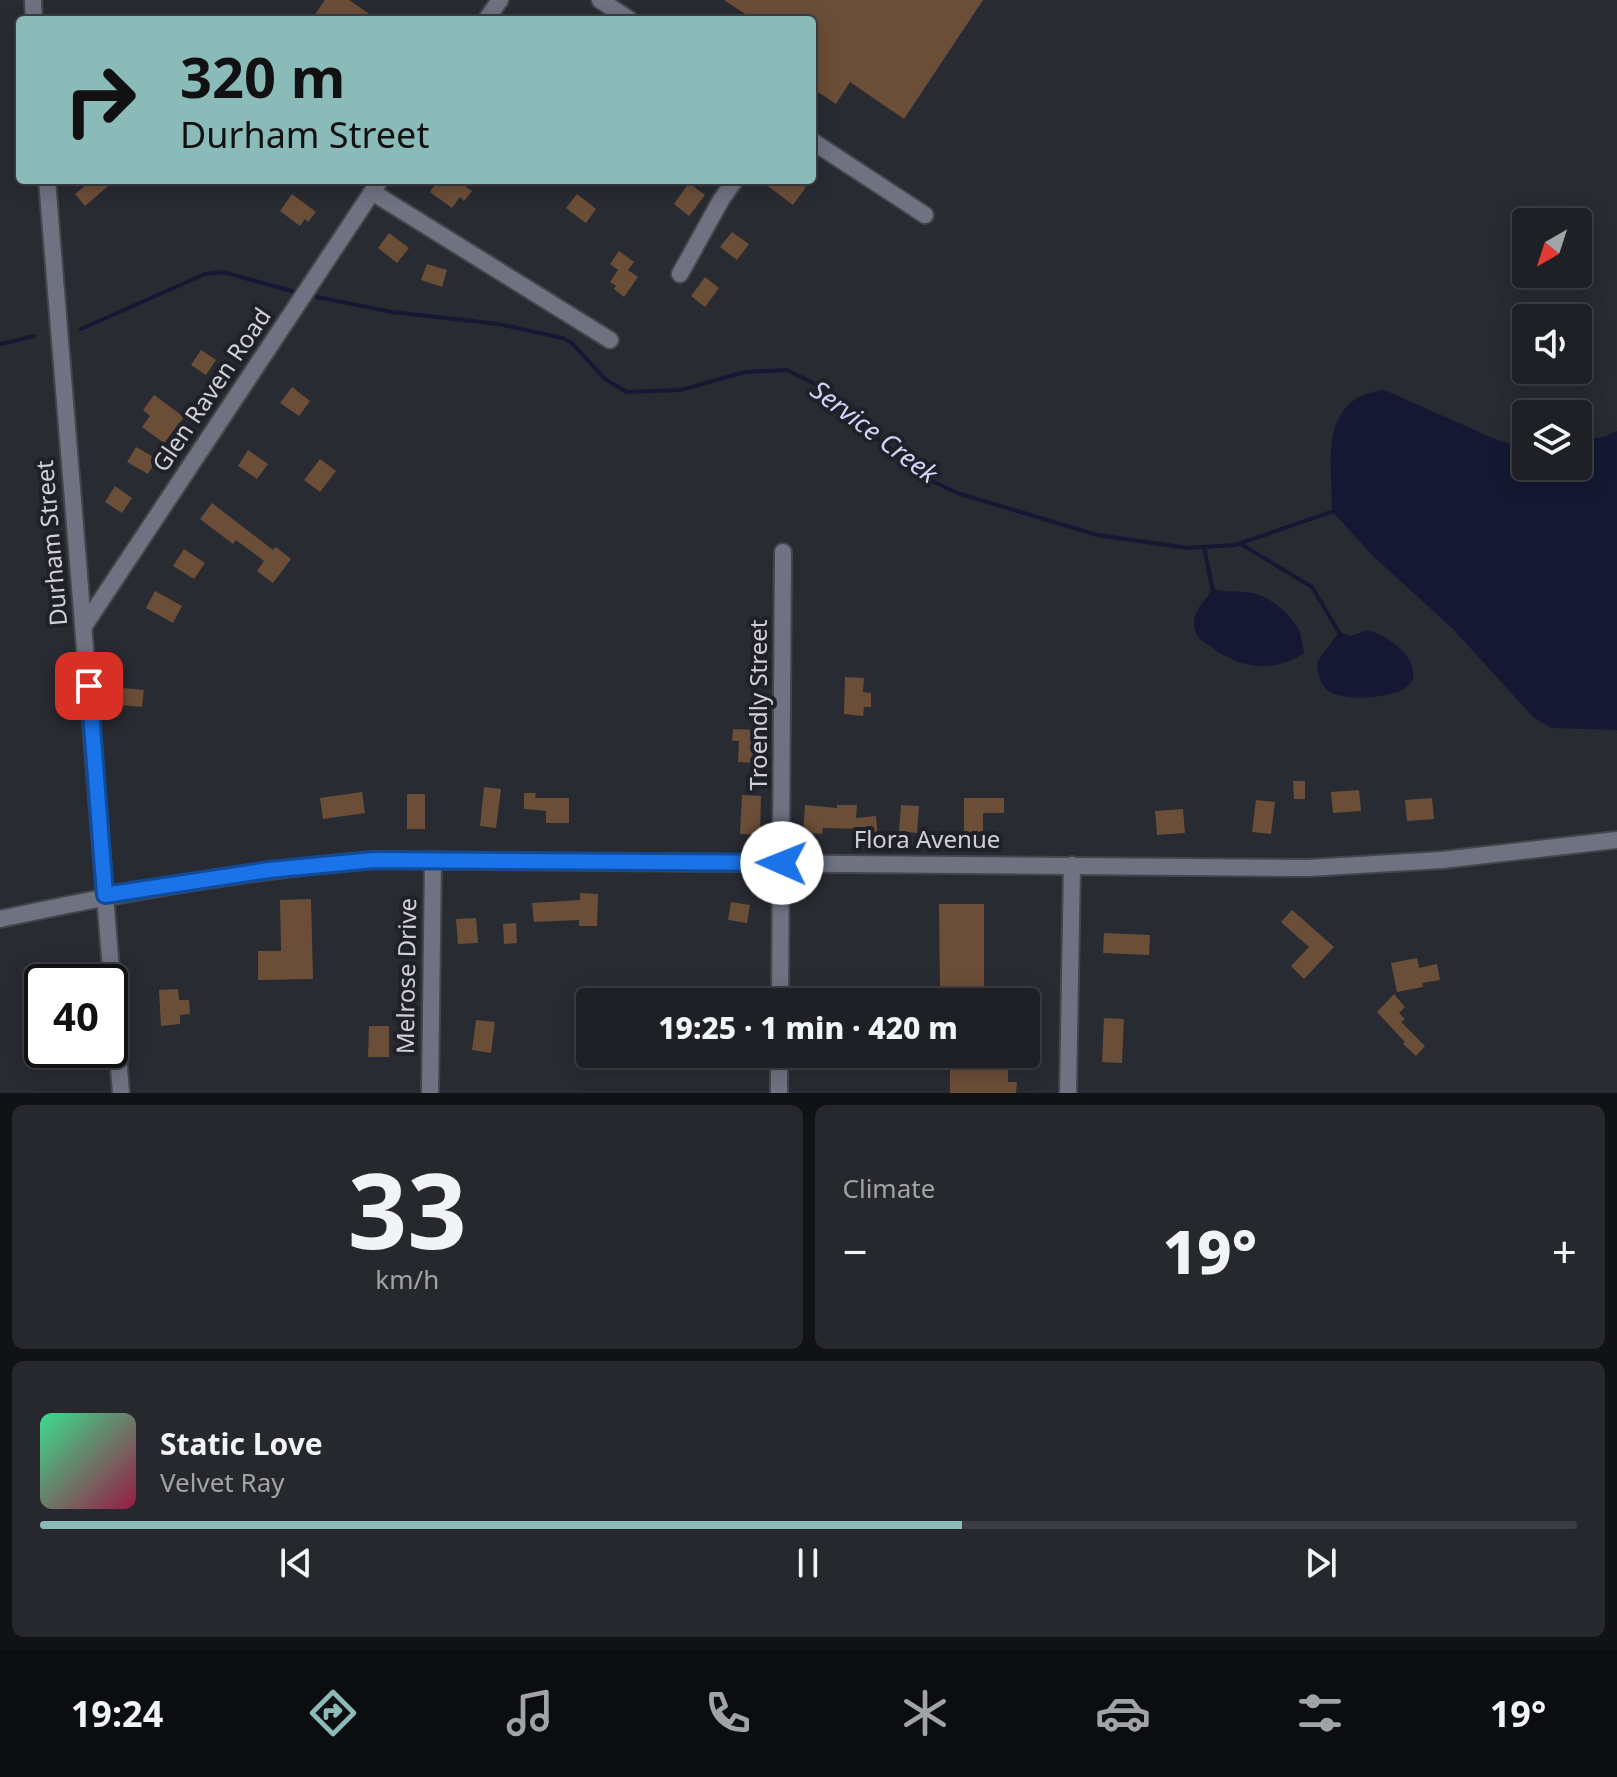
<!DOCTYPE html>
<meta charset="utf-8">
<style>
:root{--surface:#1f2026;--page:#27282e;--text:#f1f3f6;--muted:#a1a3a7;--line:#3c3e43;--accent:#8bbbb9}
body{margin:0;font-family:"Noto Sans",sans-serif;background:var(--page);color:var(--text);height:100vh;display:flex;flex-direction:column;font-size:30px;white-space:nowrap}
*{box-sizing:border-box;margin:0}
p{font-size:26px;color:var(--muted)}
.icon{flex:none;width:44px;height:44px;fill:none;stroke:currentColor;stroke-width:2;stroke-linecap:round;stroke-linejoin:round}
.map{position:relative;height:1093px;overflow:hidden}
.sheet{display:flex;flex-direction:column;gap:12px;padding:12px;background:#111215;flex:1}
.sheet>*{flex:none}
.hud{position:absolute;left:16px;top:16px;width:800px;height:168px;border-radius:8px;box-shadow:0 4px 20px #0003,0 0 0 2px var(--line);background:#8bbbb9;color:#111;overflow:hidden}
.needle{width:52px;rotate:219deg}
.controls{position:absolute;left:1512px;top:208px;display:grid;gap:16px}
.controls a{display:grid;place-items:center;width:80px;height:80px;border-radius:8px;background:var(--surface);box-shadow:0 4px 20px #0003,0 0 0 2px var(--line);font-size:40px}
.speed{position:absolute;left:24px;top:964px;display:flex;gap:16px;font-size:40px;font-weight:700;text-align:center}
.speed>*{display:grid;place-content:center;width:104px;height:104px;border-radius:50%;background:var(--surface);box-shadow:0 4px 20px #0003,0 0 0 2px var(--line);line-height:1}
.speed .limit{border:4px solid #111;border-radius:12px;background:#fff;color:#111}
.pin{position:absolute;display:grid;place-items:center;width:68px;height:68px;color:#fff;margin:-34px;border-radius:16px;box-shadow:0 4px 12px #0006}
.me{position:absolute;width:88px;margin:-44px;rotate:271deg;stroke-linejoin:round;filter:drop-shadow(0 0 6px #0008)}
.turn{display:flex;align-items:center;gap:28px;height:168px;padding:0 32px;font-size:36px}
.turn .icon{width:104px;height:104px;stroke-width:2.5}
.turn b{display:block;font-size:56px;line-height:68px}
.big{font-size:60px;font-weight:800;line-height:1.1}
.sheet .widget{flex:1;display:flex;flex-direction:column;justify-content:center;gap:12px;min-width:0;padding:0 28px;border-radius:12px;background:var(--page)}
.sheet .dial{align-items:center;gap:0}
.dial b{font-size:104px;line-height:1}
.song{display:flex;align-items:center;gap:24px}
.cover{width:96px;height:96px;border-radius:12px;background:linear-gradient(135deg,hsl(150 70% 55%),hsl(340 70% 35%))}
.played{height:8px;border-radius:4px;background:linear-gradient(90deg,var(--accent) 60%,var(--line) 60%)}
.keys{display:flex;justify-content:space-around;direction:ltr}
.heat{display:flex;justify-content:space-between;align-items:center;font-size:44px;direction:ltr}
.sheet .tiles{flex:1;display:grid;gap:12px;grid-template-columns:1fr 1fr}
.widget:last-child{grid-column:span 2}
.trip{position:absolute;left:576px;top:988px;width:464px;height:80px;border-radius:8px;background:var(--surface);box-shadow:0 4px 20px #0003,0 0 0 2px var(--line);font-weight:800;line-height:80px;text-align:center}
.dock{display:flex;height:128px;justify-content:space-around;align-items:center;background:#0c0d0f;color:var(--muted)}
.dock .icon{width:56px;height:56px}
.dock .current{color:var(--accent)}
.dock b{font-size:36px;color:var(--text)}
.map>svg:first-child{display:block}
</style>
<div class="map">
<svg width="1617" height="1093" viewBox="0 0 1617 1093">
<rect width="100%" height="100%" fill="#292b32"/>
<!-- water -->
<g fill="#141832">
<path d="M 1384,390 L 1502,442 L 1526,445 L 1526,466 L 1578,466 L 1578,440 L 1604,437 L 1617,431 L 1617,730 L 1551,728 L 1533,717 L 1453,629 L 1373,556 L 1332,511 C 1332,463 1318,397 1384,390 Z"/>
<path d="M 1213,589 C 1224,592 1234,591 1245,592 C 1264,592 1289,612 1298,628 C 1302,636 1302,645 1304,653 C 1272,674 1239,668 1210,646 C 1201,640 1193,634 1194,622 C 1194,610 1206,599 1213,589 Z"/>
<path d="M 1368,630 C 1388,637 1417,654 1413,679 C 1410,683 1408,686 1404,689 C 1389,698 1343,702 1329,691 C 1319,684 1318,673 1317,662 L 1339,632 L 1350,636 Z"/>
</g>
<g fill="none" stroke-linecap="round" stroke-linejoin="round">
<!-- stream -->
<g stroke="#141832" stroke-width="4">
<path d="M 317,297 L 392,312 L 499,324 L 562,338 L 572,343 L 605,379 L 627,392 L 681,390 L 745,372 L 787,370 L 813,383 L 834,398 L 876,438 L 932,481 L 957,493 L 1097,535 L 1188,548 L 1235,545 L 1337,510"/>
<path d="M 81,329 L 205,274 L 223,272 L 295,292"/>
<path d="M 0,344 L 34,336"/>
<path d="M 1241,544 L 1312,587 L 1340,634"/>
<path d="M 1204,547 L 1213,592"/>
</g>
</g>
<!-- building -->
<g fill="#6b4e38">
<path d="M 325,0 L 349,0 L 378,20 L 311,20 Z"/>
<path d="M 724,0 L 983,0 L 904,119 L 850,82 L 836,104 L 812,88 L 812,20 L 754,20 Z"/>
<path d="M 92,180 L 115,180 L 85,206 L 75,194 Z"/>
<path d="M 438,180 L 471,180 L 466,187 L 472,191 L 464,201 L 460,197 L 452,208 L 430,192 Z"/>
<path d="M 760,180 L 797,180 L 806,187 L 793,205 Z"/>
<path d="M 689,183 L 705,195 L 689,216 L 674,204 Z"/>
<path d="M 292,194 L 316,212 L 308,222 L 305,219 L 300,226 L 280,211 Z"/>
<path d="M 577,194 L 596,209 L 586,223 L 566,208 Z"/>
<path d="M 732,232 L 749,244 L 737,260 L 720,247 Z"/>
<path d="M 389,233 L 409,248 L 397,263 L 378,248 Z"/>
<path d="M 619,251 L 634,262 L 628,270 L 638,277 L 624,297 L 614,289 L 616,286 L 610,282 L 618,270 L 610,264 Z"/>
<path d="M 427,264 L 447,270 L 442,287 L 421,280 Z"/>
<path d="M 705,277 L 719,288 L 705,307 L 691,296 Z"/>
<path d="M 201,350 L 216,360 L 206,375 L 191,365 Z"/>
<path d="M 292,387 L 310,401 L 299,416 L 280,403 Z"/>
<path d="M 154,395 L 184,417 L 164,443 L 142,427 L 150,416 L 143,410 Z"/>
<path d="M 136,447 L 157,459 L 148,474 L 127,462 Z"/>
<path d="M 248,450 L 268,464 L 257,479 L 238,466 Z"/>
<path d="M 320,459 L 336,471 L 320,492 L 304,480 Z"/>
<path d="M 115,486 L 132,498 L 122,513 L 105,502 Z"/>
<path d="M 212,503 L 273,550 L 276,547 L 291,559 L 273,583 L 257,571 L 264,561 L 236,540 L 233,544 L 200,519 Z"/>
<path d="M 184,549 L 205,563 L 194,579 L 173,566 Z"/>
<path d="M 155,591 L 182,606 L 173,623 L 146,608 Z"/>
<path d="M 845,677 L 864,678 L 863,692 L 871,693 L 871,707 L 864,707 L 863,716 L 844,714 Z"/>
<path d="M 123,688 L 144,690 L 142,707 L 121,705 Z"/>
<path d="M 733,729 L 756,730 L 755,763 L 738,762 L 739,741 L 732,741 Z"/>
<path d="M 1293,781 L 1305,781 L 1305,799 L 1294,799 Z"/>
<path d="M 484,787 L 501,789 L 496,828 L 480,826 Z"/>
<path d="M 1359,790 L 1361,811 L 1333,813 L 1331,792 Z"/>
<path d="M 362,792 L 365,813 L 323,819 L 320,798 Z"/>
<path d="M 524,793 L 536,793 L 535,798 L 569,798 L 569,823 L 546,823 L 546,811 L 524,809 Z"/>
<rect x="407" y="794" width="18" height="35"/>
<path d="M 742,795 L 761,796 L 760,835 L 740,834 Z"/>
<path d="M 964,798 L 1004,798 L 1004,813 L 983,813 L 983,835 L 964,834 Z"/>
<path d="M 1432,798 L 1434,819 L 1407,821 L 1405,800 Z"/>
<path d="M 1256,800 L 1275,802 L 1271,834 L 1252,832 Z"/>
<path d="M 805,805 L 837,808 L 837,805 L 857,805 L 856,818 L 876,816 L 878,840 L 866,841 L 865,829 L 823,828 L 822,834 L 803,832 Z"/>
<path d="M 901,805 L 919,806 L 917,833 L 899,831 Z"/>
<path d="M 1183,809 L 1185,833 L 1157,835 L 1155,811 Z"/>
<path d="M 580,893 L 598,894 L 597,926 L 579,926 L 579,920 L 534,922 L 532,903 L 580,900 Z"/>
<path d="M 311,899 L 313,979 L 258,980 L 258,951 L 281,951 L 280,900 Z"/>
<path d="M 731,902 L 750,905 L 747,923 L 728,920 Z"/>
<path d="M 939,904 L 984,904 L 984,987 L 940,987 Z"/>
<path d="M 1292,910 L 1334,947 L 1304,979 L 1291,966 L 1309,947 L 1281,922 Z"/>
<path d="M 476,918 L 478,943 L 458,944 L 456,919 Z"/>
<path d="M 516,923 L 517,943 L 504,944 L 503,924 Z"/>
<path d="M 1104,933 L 1150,935 L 1149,955 L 1103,953 Z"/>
<path d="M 1417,958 L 1419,968 L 1437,964 L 1440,980 L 1422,983 L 1423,987 L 1397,992 L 1391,963 Z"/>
<path d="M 178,989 L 179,1000 L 189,1000 L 190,1014 L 180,1015 L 180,1024 L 161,1026 L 159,990 Z"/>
<path d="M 1394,994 L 1405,1007 L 1399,1013 L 1405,1019 L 1401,1022 L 1425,1046 L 1416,1056 L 1403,1044 L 1405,1042 L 1377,1012 Z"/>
<path d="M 1104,1018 L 1124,1019 L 1122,1063 L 1102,1062 Z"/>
<path d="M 476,1020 L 495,1022 L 491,1053 L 472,1050 Z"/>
<path d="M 369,1026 L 389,1026 L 389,1057 L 368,1057 Z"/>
<path d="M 977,1056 L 1008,1057 L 1008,1082 L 1017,1082 L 1016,1093 L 950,1093 L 950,1057 Z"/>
</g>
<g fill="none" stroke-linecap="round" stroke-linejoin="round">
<!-- minor casing -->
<g stroke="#44464c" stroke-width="20">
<g id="minor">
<path d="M 600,0 L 630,20"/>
<path d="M 812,141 L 925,215"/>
<path d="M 372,192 L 610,340"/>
<path d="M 680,274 L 721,200 L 735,180"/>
<path d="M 780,1002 L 783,552"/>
<path d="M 779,1054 L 779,1093"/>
<path d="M 430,1093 L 433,860"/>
<path d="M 1068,1093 L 1072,865"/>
</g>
</g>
<!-- tertiary casing -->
<g stroke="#44464c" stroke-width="20">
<g id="tertiary">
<path d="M 33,0 L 34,20"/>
<path d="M 486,20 L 500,0"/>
<path d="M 47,180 L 121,1093"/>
<path d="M 84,626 L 380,180"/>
<path d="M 0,919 C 124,892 248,870 374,860 L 1308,868 L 1442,860 L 1617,840"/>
</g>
</g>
<!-- minor -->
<use href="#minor" stroke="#6f7281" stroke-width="16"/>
<!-- tertiary -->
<use href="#tertiary" stroke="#6f7281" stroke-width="16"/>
</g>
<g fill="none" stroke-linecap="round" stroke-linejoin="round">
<!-- route casing -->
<g stroke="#114b97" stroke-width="20">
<path id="route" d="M 89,686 L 105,895 L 269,870 L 374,860 L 782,863"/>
</g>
<!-- route -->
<use href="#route" stroke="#1a73e8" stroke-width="14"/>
</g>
<g text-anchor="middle" stroke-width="8" stroke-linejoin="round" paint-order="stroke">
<!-- street labels -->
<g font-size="24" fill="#d0d1d6" stroke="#202128">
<text transform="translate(212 390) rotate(-56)" y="8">Glen Raven Road</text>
<text transform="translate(52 543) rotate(-95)" y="8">Durham Street</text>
<text transform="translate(759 705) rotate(-90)" y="8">Troendly Street</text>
<text x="927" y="848">Flora Avenue</text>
<text transform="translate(407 976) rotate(-89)" y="8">Melrose Drive</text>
</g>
<!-- water labels -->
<g font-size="26" font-style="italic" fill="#cfd6f9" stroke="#202128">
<text transform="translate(874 432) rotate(37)" y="9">Service Creek</text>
</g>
</g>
</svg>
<div class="controls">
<a><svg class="needle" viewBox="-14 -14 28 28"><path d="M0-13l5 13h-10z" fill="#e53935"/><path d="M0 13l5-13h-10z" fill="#a1a3a7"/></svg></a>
<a><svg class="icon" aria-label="sound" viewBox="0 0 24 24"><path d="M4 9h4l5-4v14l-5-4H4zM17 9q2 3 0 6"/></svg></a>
<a><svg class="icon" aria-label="layers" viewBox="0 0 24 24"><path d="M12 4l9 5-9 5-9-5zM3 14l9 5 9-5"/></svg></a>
</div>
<div class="speed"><div class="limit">40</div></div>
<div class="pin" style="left:89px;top:686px;background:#d93025"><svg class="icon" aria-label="arrive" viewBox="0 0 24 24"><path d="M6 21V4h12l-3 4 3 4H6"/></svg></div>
<svg class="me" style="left:782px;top:863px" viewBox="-20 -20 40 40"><circle r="19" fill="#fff"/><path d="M0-13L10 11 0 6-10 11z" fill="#1a73e8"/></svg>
<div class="trip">19:25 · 1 min · 420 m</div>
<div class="hud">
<div class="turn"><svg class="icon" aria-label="right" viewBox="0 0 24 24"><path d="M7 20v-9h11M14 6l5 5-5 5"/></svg><div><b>320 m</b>Durham Street</div></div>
</div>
</div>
<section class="sheet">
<div class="tiles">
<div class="widget dial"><b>33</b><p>km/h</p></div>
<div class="widget"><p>Climate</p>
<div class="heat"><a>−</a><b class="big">19°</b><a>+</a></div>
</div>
<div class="widget">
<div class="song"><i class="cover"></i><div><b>Static Love</b><p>Velvet Ray</p></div></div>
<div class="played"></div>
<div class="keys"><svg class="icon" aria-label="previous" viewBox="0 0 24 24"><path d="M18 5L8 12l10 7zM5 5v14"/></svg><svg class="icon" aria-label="pause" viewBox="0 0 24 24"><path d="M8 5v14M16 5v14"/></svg><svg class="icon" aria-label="next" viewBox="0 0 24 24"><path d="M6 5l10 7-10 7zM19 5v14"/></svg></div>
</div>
</div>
</section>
<nav class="dock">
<b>19:24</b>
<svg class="icon current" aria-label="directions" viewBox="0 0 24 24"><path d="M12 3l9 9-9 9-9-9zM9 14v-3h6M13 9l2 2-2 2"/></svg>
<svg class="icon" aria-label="music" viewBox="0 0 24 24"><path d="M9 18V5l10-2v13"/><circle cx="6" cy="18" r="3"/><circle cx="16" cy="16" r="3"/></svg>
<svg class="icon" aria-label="phone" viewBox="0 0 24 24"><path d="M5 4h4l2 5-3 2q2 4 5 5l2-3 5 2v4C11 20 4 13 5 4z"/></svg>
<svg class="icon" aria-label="climate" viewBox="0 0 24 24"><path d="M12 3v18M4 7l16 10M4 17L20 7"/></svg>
<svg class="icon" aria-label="car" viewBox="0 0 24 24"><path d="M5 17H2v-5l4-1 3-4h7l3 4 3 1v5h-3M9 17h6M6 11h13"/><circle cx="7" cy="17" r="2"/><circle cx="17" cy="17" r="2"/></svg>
<svg class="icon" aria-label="filters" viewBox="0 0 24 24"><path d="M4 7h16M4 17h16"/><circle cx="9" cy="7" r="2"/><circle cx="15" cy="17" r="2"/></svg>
<b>19°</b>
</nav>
